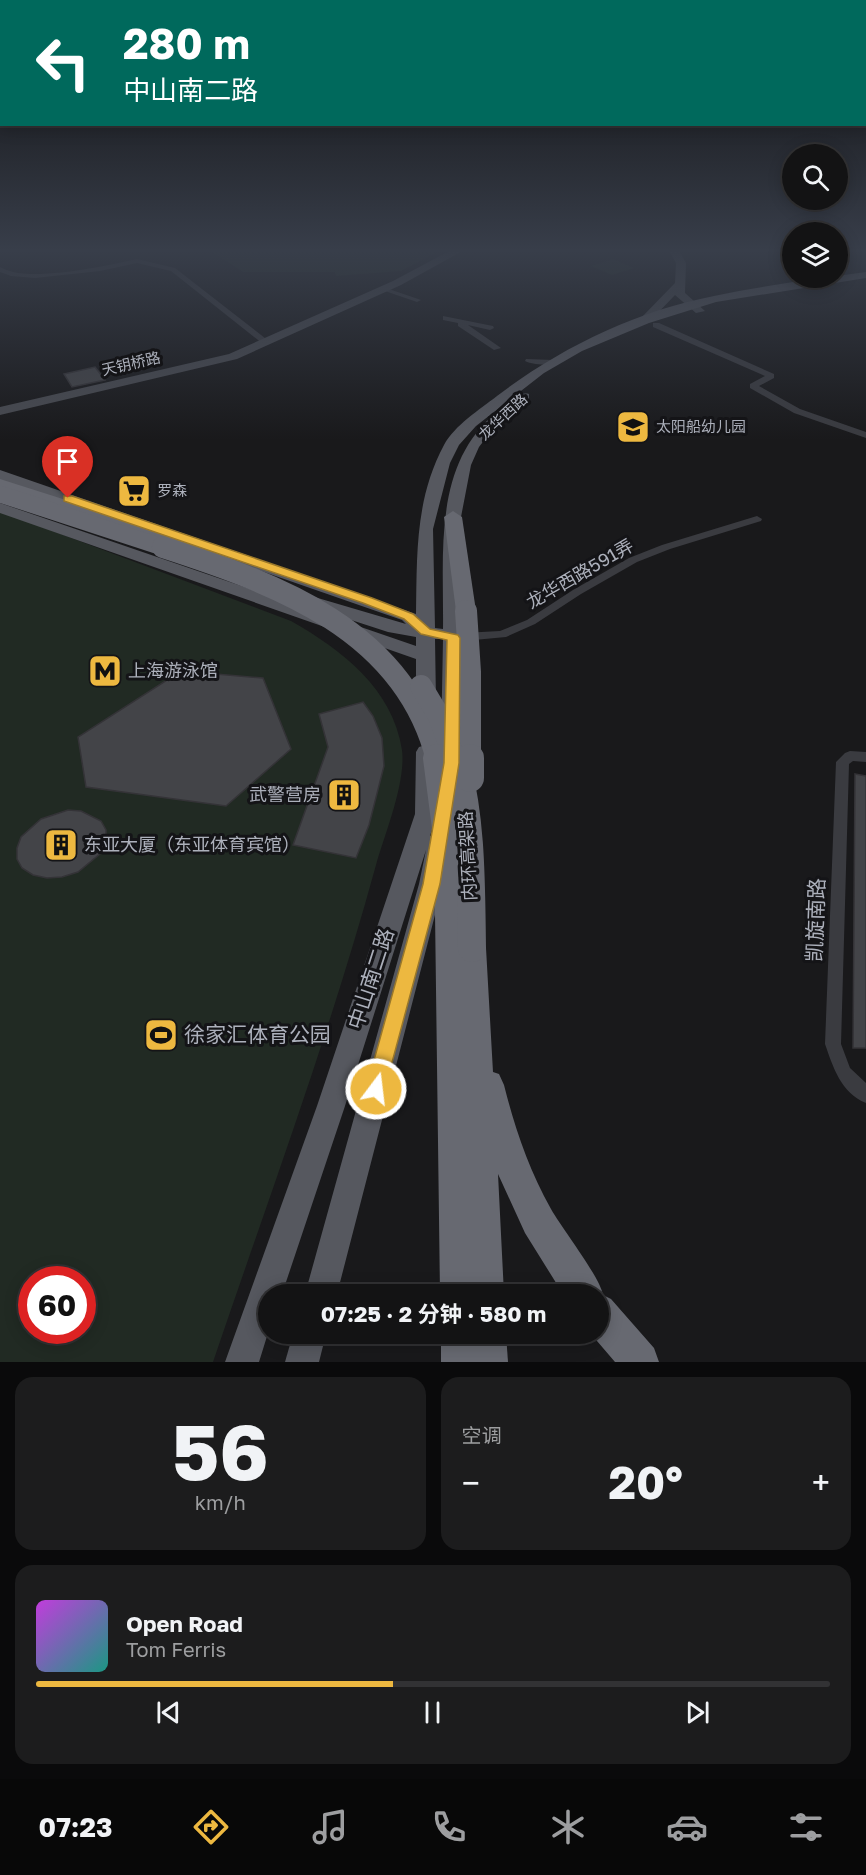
<!DOCTYPE html>
<html lang="zh">
<meta charset="utf-8">
<style>
:root{--surface:#131314;--page:#1c1c1d;--text:#f1f3f6;--muted:#9d9ea0;--line:#323234;--accent:#edb840}
body{margin:0;font-family:"Golos Text","Noto Sans SC",sans-serif;background:var(--page);color:var(--text);height:100vh;display:flex;flex-direction:column;font-size:22px;white-space:nowrap}
*{box-sizing:border-box;margin:0}
p{font-size:20px;color:var(--muted)}
.icon{flex:none;width:33px;height:33px;fill:none;stroke:currentColor;stroke-width:2;stroke-linecap:round;stroke-linejoin:round}
.map{position:relative;height:1362px;overflow:hidden}
.details{display:flex;flex-direction:column;gap:15px;padding:15px;background:#0a0a0b;flex:1}
.details>*{flex:none}
.guide{position:absolute;left:0px;top:0px;width:867px;height:126px;box-shadow:0 3px 15px #0003,0 0 0 2px var(--line);background:#00695c;color:#fff;overflow:hidden}
.fabs{position:absolute;left:782px;top:144px;display:grid;gap:12px}
.fabs a{display:grid;place-items:center;width:66px;height:66px;border-radius:50%;background:var(--surface);box-shadow:0 3px 15px #0003,0 0 0 2px var(--line);font-size:30px}
.speed{position:absolute;left:18px;top:1266px;display:flex;gap:12px;font-size:30px;font-weight:700;text-align:center}
.speed>*{display:grid;place-content:center;width:78px;height:78px;border-radius:50%;background:var(--surface);box-shadow:0 3px 15px #0003,0 0 0 2px var(--line);line-height:1}
.speed .limit{border:9px solid #d22;background:#fff;color:#111}
.pin{position:absolute;display:grid;place-items:center;width:51px;height:51px;color:#fff;margin:-62px -26px;border-radius:50% 50% 50% 0;rotate:-45deg;box-shadow:0 0 6px #0007}
.pin .icon{rotate:45deg}
.me{position:absolute;width:66px;margin:-33px;rotate:15deg;stroke-linejoin:round;filter:drop-shadow(0 0 4px #0008)}
.turn{display:flex;align-items:center;gap:21px;height:126px;padding:0 24px;font-size:27px}
.turn .icon{width:78px;height:78px;stroke-width:2.5}
.turn b{display:block;font-size:42px;line-height:51px}
.big{font-size:45px;font-weight:700;line-height:1.1}
.details .tile{flex:1;display:flex;flex-direction:column;justify-content:center;gap:9px;min-width:0;padding:0 21px;border-radius:18px;background:var(--page)}
.details .dial{align-items:center;gap:0}
.dial b{font-size:78px;line-height:1}
.song{display:flex;align-items:center;gap:18px}
.cover{width:72px;height:72px;border-radius:9px;background:linear-gradient(135deg,hsl(290 70% 55%),hsl(170 70% 35%))}
.played{height:6px;border-radius:3px;background:linear-gradient(90deg,var(--accent) 45%,var(--line) 45%)}
.keys{display:flex;justify-content:space-around;direction:ltr}
.heat{display:flex;justify-content:space-between;align-items:center;font-size:33px;direction:ltr}
.details .tiles{flex:1;display:grid;gap:15px;grid-template-columns:1fr 1fr}
.tile:last-child{grid-column:span 2}
.trip{position:absolute;left:258px;top:1284px;width:351px;height:60px;border-radius:30px;background:var(--surface);box-shadow:0 3px 15px #0003,0 0 0 2px var(--line);font-weight:700;line-height:60px;text-align:center}
.tabs{display:flex;height:96px;justify-content:space-around;align-items:center;background:#080808;color:var(--muted)}
.tabs .icon{width:42px;height:42px}
.tabs .current{color:var(--accent)}
.tabs b{font-size:27px;color:var(--text)}
.map>svg:first-child{display:block}
</style>
<div class="map">
<svg width="866" height="1362" viewBox="0 0 866 1362">
<rect width="100%" height="100%" fill="#19191b"/>
<!-- green -->
<g fill="#212a23" fill-rule="evenodd">
<path d="M 208,249 L 444,249 L 401,271 L 336,276 L 335,272 L 243,272 Z"/>
<path d="M 613,259 L 634,268 L 612,275 L 591,266 Z"/>
<path d="M 0,511 L 291,621 C 342,650 393,689 402,750 C 406,783 385,833 376,865 C 330,1033 269,1197 213,1362 L 0,1362 ZM 32,1280 L 82,1280 L 82,1330 L 32,1330 Z"/>
</g>
<!-- building -->
<g fill="#434448" stroke="#343337" stroke-width="1.5">
<path d="M 95,367 L 105,380 L 72,387 L 64,374 Z"/>
<path d="M 181,671 L 263,678 L 291,749 L 226,806 L 86,787 L 78,737 Z"/>
<path d="M 363,702 L 373,716 L 382,738 L 384,766 L 369,825 L 356,858 L 293,845 L 328,747 L 319,714 Z"/>
<path d="M 855,774 L 866,776 L 866,1048 L 853,1048 Z"/>
<path d="M 68,810 L 81,811 L 101,821 L 106,830 L 106,841 L 101,853 L 78,872 L 62,877 L 47,878 L 33,875 L 22,868 L 17,859 L 17,848 L 21,837 L 41,819 Z"/>
</g>
<g fill="none" stroke-linecap="round" stroke-linejoin="round">
<!-- street -->
<g fill="#3a3b40" fill-rule="evenodd">
<path d="M 137,259 L 175,268 L 270,342 L 263,344 L 171,271 L 137,263 L 100,271 L 35,278 L 11,276 L 0,272 L 0,267 C 4,269 9,271 13,272 C 45,279 105,266 137,259 Z"/>
<path d="M 382,288 L 386,288 L 421,300 L 417,302 L 382,290 Z"/>
<path d="M 443,316 L 493,326 L 494,328 L 490,330 L 468,325 L 501,348 L 494,350 L 458,326 L 458,323 L 443,320 Z"/>
<path d="M 653,323 L 659,323 L 774,374 L 774,378 L 759,386 L 800,409 L 866,432 L 866,438 L 794,413 L 750,388 L 750,384 L 765,376 L 653,327 Z"/>
<path d="M 526,359 L 554,360 L 558,362 C 551,366 532,365 525,361 Z"/>
<path d="M 757,516 L 762,519 L 761,521 L 670,549 L 637,562 L 581,594 L 535,624 L 506,637 L 463,641 L 457,637 L 463,633 L 500,631 L 527,620 L 573,590 L 629,558 L 662,545 Z"/>
<path d="M 850,751 L 866,752 L 866,762 L 853,761 L 849,764 L 841,1044 L 850,1068 L 866,1083 L 866,1103 C 841,1093 833,1067 825,1044 L 836,762 L 845,753 Z"/>
</g>
<!-- secondary -->
<g fill="#484a50" fill-rule="evenodd">
<path d="M 453,249 L 466,249 L 401,285 L 237,359 L 0,415 L 0,407 L 229,354 L 393,281 Z"/>
<path d="M 668,249 L 678,249 L 686,263 L 685,293 L 705,311 L 696,313 L 675,295 L 649,322 L 641,322 L 641,318 L 675,283 L 676,263 Z"/>
</g>
<!-- primary -->
<g fill="#56585f" fill-rule="evenodd">
<path d="M 866,272 L 866,278 L 716,302 L 649,323 L 582,351 L 544,373 L 476,426 L 459,445 L 450,463 L 433,529 L 435,628 L 443,629 C 444,553 432,464 498,411 C 507,404 517,391 529,394 L 529,400 L 492,430 L 479,447 L 471,465 L 461,517 L 461,744 L 458,749 L 451,751 L 444,749 L 441,744 L 443,639 L 435,639 L 436,702 L 433,707 L 419,707 L 416,702 L 416,659 L 0,513 L 0,503 L 416,646 L 416,637 L 388,632 L 305,605 L 302,601 L 311,596 L 406,624 L 402,620 L 0,480 L 0,470 L 416,614 C 417,555 415,499 444,445 C 455,425 479,410 497,396 C 560,348 636,311 714,296 C 765,285 817,279 866,272 Z"/>
<path d="M 426,745 L 433,747 L 436,752 L 437,814 L 430,836 L 439,832 L 447,835 L 450,841 L 443,884 L 337,1294 L 305,1294 L 419,884 L 426,850 L 345,1106 L 282,1294 L 268,1294 L 268,1333 L 259,1362 L 225,1362 L 317,1106 L 415,814 L 416,752 L 419,747 Z"/>
<path d="M 293,1334 L 326,1334 L 319,1362 L 285,1362 Z"/>
</g>
<!-- highway -->
<g fill="#676971" fill-rule="evenodd">
<path d="M 0,479 L 198,542 L 201,546 L 198,550 L 184,550 L 0,490 Z"/>
<path d="M 453,511 L 462,517 L 476,611 L 473,615 L 459,615 L 456,611 L 444,517 Z"/>
<path d="M 447,826 L 456,829 L 460,836 L 464,939 L 472,936 L 482,939 L 486,948 L 493,1072 L 499,1074 L 504,1085 C 515,1129 529,1170 551,1209 C 563,1230 600,1277 603,1295 L 611,1299 L 654,1348 L 659,1362 L 615,1362 L 591,1334 L 598,1334 L 598,1294 L 563,1294 L 525,1233 L 498,1174 L 504,1294 L 440,1294 L 434,836 L 438,829 Z"/>
<path d="M 441,1334 L 506,1334 L 508,1362 L 441,1362 Z"/>
</g>
<!-- highway-bridge-far2 -->
<path stroke="#676971" stroke-width="17" d="M 0,494 L 168,549"/>
<!-- highway-bridge-far1 -->
<g stroke="#676971" stroke-width="22">
<path d="M 163,547 C 277,584 405,630 437,760"/>
<path d="M 466,611 L 470,672 L 470,760"/>
<path d="M 421,686 L 439,716 L 455,760"/>
</g>
<!-- highway-bridge -->
<g stroke="#676971" stroke-width="28">
<path d="M 437,758 L 447,836"/>
<path d="M 455,758 C 472,820 471,884 472,948"/>
<path d="M 470,758 L 470,778"/>
</g>
</g>
<!-- sky -->
<linearGradient id="sky" x2="0" y2="1"><stop stop-color="#0e0e0f"/><stop offset="0.57" stop-color="#383e4a"/><stop offset="1" stop-color="#383e4a" stop-opacity="0"/></linearGradient>
<rect width="866" height="440" fill="url(#sky)"/>
<!-- route -->
<path fill="#edb840" stroke="#9a782a" stroke-width="1.5" d="M 64,496 L 72,496 L 372,598 L 413,614 L 430,629 L 458,635 L 460,638 L 459,763 L 440,884 L 383,1096 L 376,1098 L 369,1096 L 366,1089 L 423,884 L 444,763 L 447,640 L 421,634 L 404,619 L 363,603 L 64,501 Z"/>
<!-- icons -->
<defs>
<g id="school-square" transform="scale(1.725)"><rect x="-9" y="-9" width="18" height="18" rx="4" fill="#edb840" stroke="#141417"/><path d="M0-5L7-2L0 1L-7-2ZM-4 1L0 2.5L4 1V4Q0 6-4 4Z" fill="#111"/></g>
<g id="supermarket-square" transform="scale(1.725)"><rect x="-9" y="-9" width="18" height="18" rx="4" fill="#edb840" stroke="#141417"/><path d="M-6-5.5h2.5l.6 2H6L4.5 2H-2.5L-4.4-4H-6ZM-1.5 3.2a1.3 1.3 0 1 0 .1 0ZM3 3.2a1.3 1.3 0 1 0 .1 0Z" fill="#111"/></g>
<g id="metro-square" transform="scale(1.725)"><rect x="-9" y="-9" width="18" height="18" rx="4" fill="#edb840" stroke="#141417"/><path d="M-5.5 5V-5H-3L0 0L3-5H5.5V5H3V-.5L0 4L-3-.5V5Z" fill="#111"/></g>
<g id="building-square" transform="scale(1.725)"><rect x="-9" y="-9" width="18" height="18" rx="4" fill="#edb840" stroke="#141417"/><path d="M-4-6H4V6H1V3H-1V6H-4ZM-2.5-4.3h1.7v1.8h-1.7ZM.8-4.3h1.7v1.8H.8ZM-2.5-1h1.7V.8h-1.7ZM.8-1h1.7V.8H.8Z" fill="#111"/></g>
<g id="stadium-square" transform="scale(1.725)"><rect x="-9" y="-9" width="18" height="18" rx="4" fill="#edb840" stroke="#141417"/><path d="M0-5a6.5 5 0 1 0 0 10a6.5 5 0 1 0 0-10ZM-3.5-1.8h7v3.6h-7Z" fill="#111"/></g>
</defs>
<g fill-rule="evenodd">
<use href="#school-square" x="633" y="427"/>
<use href="#supermarket-square" x="134" y="491"/>
<use href="#metro-square" x="105" y="671"/>
<use href="#building-square" x="344" y="795"/>
<use href="#building-square" x="61" y="845"/>
<use href="#stadium-square" x="161" y="1035"/>
</g>
<g text-anchor="middle" stroke-width="6" stroke-linejoin="round" paint-order="stroke">
<!-- far-street labels -->
<g font-size="15" fill="#acb0bb" stroke="#141417">
<text transform="translate(131 364) rotate(-13)" y="5">天钥桥路</text>
<text transform="translate(503 417) rotate(-43)" y="5">龙华西路</text>
</g>
<!-- far-poi labels -->
<g font-size="15" fill="#acb0bb" stroke="#141417" text-anchor="start">
<text x="656" y="432">太阳船幼儿园</text>
<text x="157" y="496">罗森</text>
</g>
<!-- street labels -->
<g font-size="18" fill="#acb0bb" stroke="#141417">
<text transform="translate(580 574) rotate(-30)" y="6">龙华西路591弄</text>
<text transform="translate(468 856) rotate(-93)" y="6">内环高架路</text>
</g>
<!-- poi labels -->
<g font-size="18" fill="#acb0bb" stroke="#141417" text-anchor="start">
<text x="128" y="677">上海游泳馆</text>
<text x="321" y="801" text-anchor="end">武警营房</text>
<text x="84" y="851">东亚大厦（东亚体育宾馆）</text>
</g>
<!-- near-street labels -->
<g font-size="21" fill="#acb0bb" stroke="#141417">
<text transform="translate(816 920) rotate(-88)" y="7">凯旋南路</text>
<text transform="translate(371 979) rotate(-72)" y="7">中山南二路</text>
</g>
<!-- near-poi labels -->
<g font-size="21" fill="#acb0bb" stroke="#141417" text-anchor="start">
<text x="184" y="1042">徐家汇体育公园</text>
</g>
</g>
</svg>
<div class="fabs">
<a><svg class="icon" aria-label="search" viewBox="0 0 24 24"><circle cx="10" cy="10" r="6"/><path d="M15 15l6 6"/></svg></a>
<a><svg class="icon" aria-label="layers" viewBox="0 0 24 24"><path d="M12 4l9 5-9 5-9-5zM3 14l9 5 9-5"/></svg></a>
</div>
<div class="speed"><div class="limit">60</div></div>
<div class="pin" style="left:68px;top:498px;background:#d93025"><svg class="icon" aria-label="arrive" viewBox="0 0 24 24"><path d="M6 21V4h12l-3 4 3 4H6"/></svg></div>
<svg class="me" style="left:376px;top:1089px" viewBox="-20 -20 40 40"><circle r="17" fill="#edb840" stroke="#fff" stroke-width="3"/><path d="M0-11L8 9 0 5-8 9z" fill="#fff"/></svg>
<div class="trip">07:25 · 2 分钟 · 580 m</div>
<div class="guide">
<div class="turn"><svg class="icon" aria-label="left" viewBox="0 0 24 24"><path d="M17 20v-9H6M10 6l-5 5 5 5"/></svg><div><b>280 m</b>中山南二路</div></div>
</div>
</div>
<section class="details">
<div class="tiles">
<div class="tile dial"><b>56</b><p>km/h</p></div>
<div class="tile"><p>空调</p>
<div class="heat"><a>−</a><b class="big">20°</b><a>+</a></div>
</div>
<div class="tile">
<div class="song"><i class="cover"></i><div><b>Open Road</b><p>Tom Ferris</p></div></div>
<div class="played"></div>
<div class="keys"><svg class="icon" aria-label="previous" viewBox="0 0 24 24"><path d="M18 5L8 12l10 7zM5 5v14"/></svg><svg class="icon" aria-label="pause" viewBox="0 0 24 24"><path d="M8 5v14M16 5v14"/></svg><svg class="icon" aria-label="next" viewBox="0 0 24 24"><path d="M6 5l10 7-10 7zM19 5v14"/></svg></div>
</div>
</div>
</section>
<nav class="tabs">
<b>07:23</b>
<svg class="icon current" aria-label="directions" viewBox="0 0 24 24"><path d="M12 3l9 9-9 9-9-9zM9 14v-3h6M13 9l2 2-2 2"/></svg>
<svg class="icon" aria-label="music" viewBox="0 0 24 24"><path d="M9 18V5l10-2v13"/><circle cx="6" cy="18" r="3"/><circle cx="16" cy="16" r="3"/></svg>
<svg class="icon" aria-label="phone" viewBox="0 0 24 24"><path d="M5 4h4l2 5-3 2q2 4 5 5l2-3 5 2v4C11 20 4 13 5 4z"/></svg>
<svg class="icon" aria-label="climate" viewBox="0 0 24 24"><path d="M12 3v18M4 7l16 10M4 17L20 7"/></svg>
<svg class="icon" aria-label="car" viewBox="0 0 24 24"><path d="M5 17H2v-5l4-1 3-4h7l3 4 3 1v5h-3M9 17h6M6 11h13"/><circle cx="7" cy="17" r="2"/><circle cx="17" cy="17" r="2"/></svg>
<svg class="icon" aria-label="filters" viewBox="0 0 24 24"><path d="M4 7h16M4 17h16"/><circle cx="9" cy="7" r="2"/><circle cx="15" cy="17" r="2"/></svg>
</nav>
